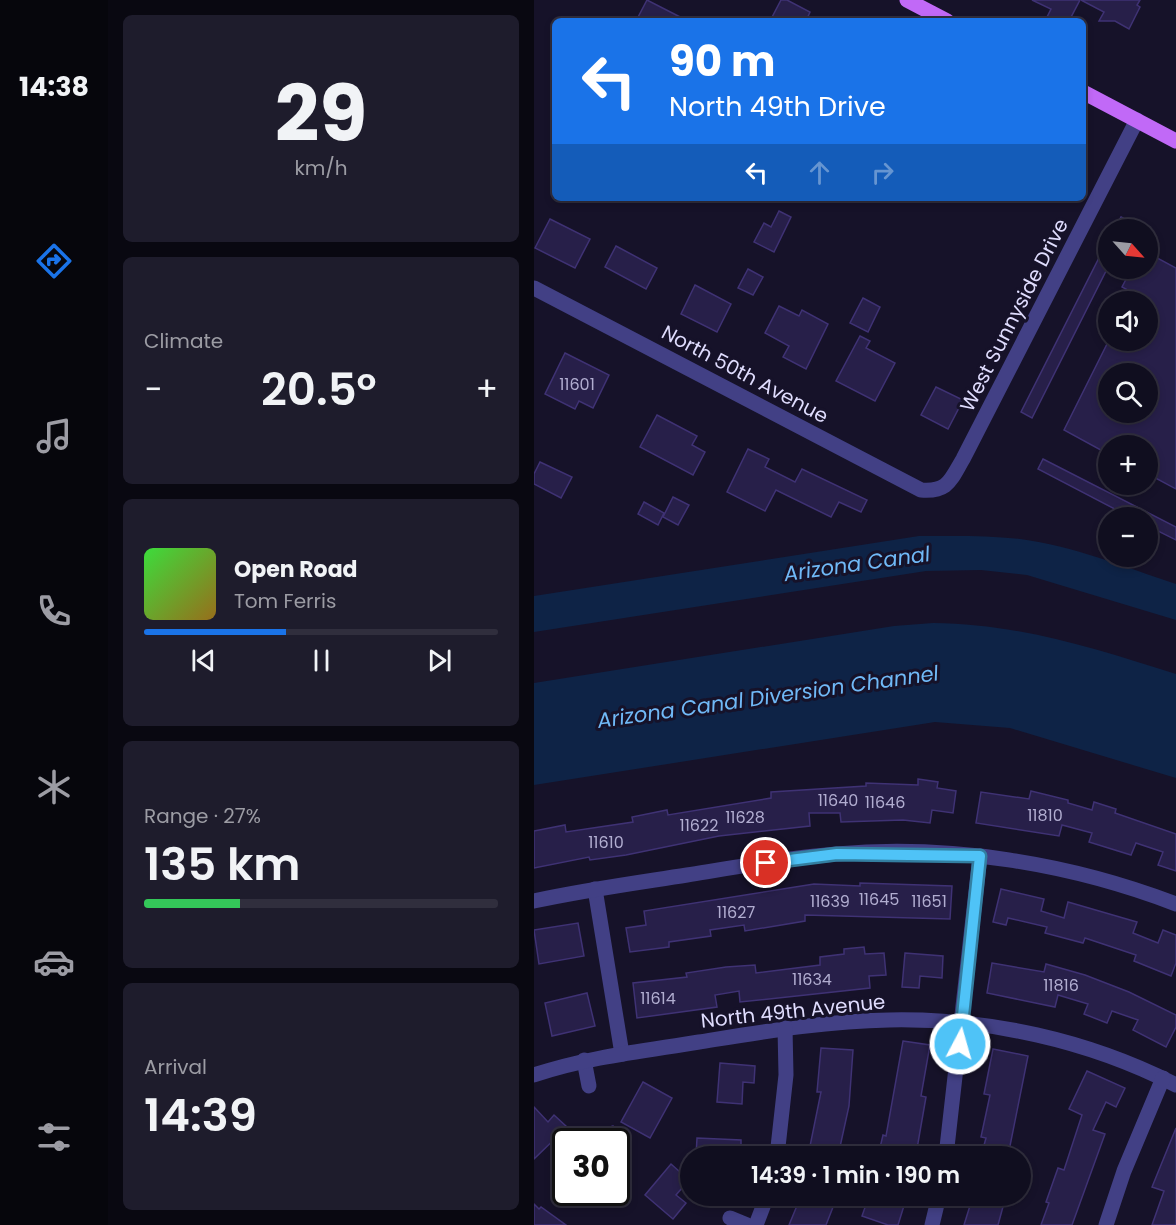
<!DOCTYPE html>
<meta charset="utf-8">
<style>
:root{--surface:#100e1f;--page:#1e1c2c;--text:#f1f3f6;--muted:#9c9ca4;--line:#302e3d;--accent:#1a73e8}
body{margin:0;font-family:Poppins,sans-serif;background:var(--page);color:var(--text);height:100vh;display:flex;flex-direction:column;font-size:22px;white-space:nowrap}
*{box-sizing:border-box;margin:0}
p{font-size:20px;color:var(--muted)}
.icon{flex:none;width:33px;height:33px;fill:none;stroke:currentColor;stroke-width:2;stroke-linecap:round;stroke-linejoin:round}
.map{position:relative;flex:1;overflow:hidden}
.details{display:flex;flex-direction:column;gap:15px;padding:15px;background:#090811;width:426px}
.details>*{flex:none}
.top-card{position:absolute;left:18px;top:18px;width:534px;height:183px;border-radius:9px;box-shadow:0 3px 9px #0003,0 0 0 2px var(--line);background:#1a73e8;color:#fff;overflow:hidden}
.needle{width:39px;rotate:117deg}
.tools{position:absolute;left:564px;top:219px;display:grid;gap:12px}
.tools a{display:grid;place-items:center;width:60px;height:60px;border-radius:50%;background:var(--surface);box-shadow:0 3px 9px #0003,0 0 0 2px var(--line);font-size:30px}
.speed{position:absolute;left:18px;top:1128px;display:flex;gap:12px;font-size:30px;font-weight:700;text-align:center}
.speed>*{display:grid;place-content:center;width:78px;height:78px;border-radius:50%;background:var(--surface);box-shadow:0 3px 9px #0003,0 0 0 2px var(--line);line-height:1}
.speed .limit{border:3px solid #111;border-radius:9px;background:#fff;color:#111}
.pin{position:absolute;display:grid;place-items:center;width:51px;height:51px;color:#fff;margin:-26px;border:3px solid #fff;border-radius:50%;box-shadow:0 2px 6px #0007}
.me{position:absolute;width:66px;margin:-33px;rotate:6deg;stroke-linejoin:round;filter:drop-shadow(0 0 4px #0008)}
.turn{display:flex;align-items:center;gap:21px;height:126px;padding:0 18px;font-size:27px}
.turn .icon{width:78px;height:78px;stroke-width:2.5}
.turn b{display:block;font-size:42px;line-height:51px}
.lanes{display:flex;align-items:center;height:57px;padding:0 18px;background:#0003;justify-content:center;gap:30px;direction:ltr}
.lanes .off{opacity:.35}
.big{font-size:45px;font-weight:600;line-height:1.1}
.details .card{flex:1;display:flex;flex-direction:column;justify-content:center;gap:9px;min-width:0;padding:0 21px;border-radius:9px;background:var(--page)}
.details .dial{align-items:center;gap:0}
.dial b{font-size:78px;line-height:1}
.song{display:flex;align-items:center;gap:18px}
.cover{width:72px;height:72px;border-radius:9px;background:linear-gradient(135deg,hsl(120 70% 55%),hsl(40 70% 35%))}
.played{height:6px;border-radius:3px;background:linear-gradient(90deg,var(--accent) 40%,var(--line) 40%)}
.keys{display:flex;justify-content:space-around;direction:ltr}
.heat{display:flex;justify-content:space-between;align-items:center;font-size:33px;direction:ltr}
.charge{height:9px;border-radius:4px;background:linear-gradient(90deg,#34c759 27%,var(--line) 0)}
.trip{position:absolute;left:146px;top:1146px;width:351px;height:60px;border-radius:30px;background:var(--surface);box-shadow:0 3px 9px #0003,0 0 0 2px var(--line);font-weight:600;line-height:60px;text-align:center}
main{display:flex;flex:1;min-height:0}
.tab-bar{display:flex;flex-direction:column;width:108px;justify-content:space-around;align-items:center;background:#06060c;color:var(--muted)}
.tab-bar .icon{width:42px;height:42px}
.tab-bar .on{color:var(--accent)}
.tab-bar b{font-size:27px;color:var(--text)}
.map>svg:first-child{display:block}
</style>
<main>
<nav class="tab-bar">
<b>14:38</b>
<svg class="icon on" aria-label="directions" viewBox="0 0 24 24"><path d="M12 3l9 9-9 9-9-9zM9 14v-3h6M13 9l2 2-2 2"/></svg>
<svg class="icon" aria-label="music" viewBox="0 0 24 24"><path d="M9 18V5l10-2v13"/><circle cx="6" cy="18" r="3"/><circle cx="16" cy="16" r="3"/></svg>
<svg class="icon" aria-label="phone" viewBox="0 0 24 24"><path d="M5 4h4l2 5-3 2q2 4 5 5l2-3 5 2v4C11 20 4 13 5 4z"/></svg>
<svg class="icon" aria-label="climate" viewBox="0 0 24 24"><path d="M12 3v18M4 7l16 10M4 17L20 7"/></svg>
<svg class="icon" aria-label="car" viewBox="0 0 24 24"><path d="M5 17H2v-5l4-1 3-4h7l3 4 3 1v5h-3M9 17h6M6 11h13"/><circle cx="7" cy="17" r="2"/><circle cx="17" cy="17" r="2"/></svg>
<svg class="icon" aria-label="filters" viewBox="0 0 24 24"><path d="M4 7h16M4 17h16"/><circle cx="9" cy="7" r="2"/><circle cx="15" cy="17" r="2"/></svg>
</nav>
<section class="details">
<div class="card dial"><b>29</b><p>km/h</p></div>
<div class="card"><p>Climate</p>
<div class="heat"><a>−</a><b class="big">20.5°</b><a>+</a></div>
</div>
<div class="card">
<div class="song"><i class="cover"></i><div><b>Open Road</b><p>Tom Ferris</p></div></div>
<div class="played"></div>
<div class="keys"><svg class="icon" aria-label="previous" viewBox="0 0 24 24"><path d="M18 5L8 12l10 7zM5 5v14"/></svg><svg class="icon" aria-label="pause" viewBox="0 0 24 24"><path d="M8 5v14M16 5v14"/></svg><svg class="icon" aria-label="next" viewBox="0 0 24 24"><path d="M6 5l10 7-10 7zM19 5v14"/></svg></div>
</div>
<div class="card"><p>Range · 27%</p><b class="big">135 km</b><div class="charge"></div></div>
<div class="card"><p>Arrival</p><b class="big">14:39</b></div>
</section>
<div class="map">
<svg width="642" height="1225" viewBox="0 0 642 1225">
<rect width="100%" height="100%" fill="#161229"/>
<!-- water -->
<g fill="#0e2346">
<path d="M 385,536 C 418,536 453,535 486,539 C 539,546 591,567 642,584 L 642,620 L 493,575 L 447,570 L 392,571 L 0,632 L 0,596 Z"/>
<path d="M 399,623 C 486,624 559,648 642,674 L 642,778 L 476,728 L 401,722 L 0,785 L 0,683 L 360,626 Z"/>
</g>
<!-- building -->
<g fill="#271f49" stroke="#3f3274" stroke-width="1.5" fill-rule="evenodd">
<path d="M 113,0 L 154,21 L 102,21 Z"/>
<path d="M 247,0 L 253,0 L 276,12 L 272,21 L 236,21 Z"/>
<path d="M 498,0 L 546,0 L 535,21 L 511,21 L 517,9 Z"/>
<path d="M 547,0 L 606,0 L 603,5 L 606,7 L 595,29 L 581,21 L 565,21 L 570,12 Z"/>
<path d="M 245,211 L 257,217 L 240,252 L 220,242 L 230,223 L 237,227 Z"/>
<path d="M 587,217 L 612,230 L 580,230 Z"/>
<path d="M 16,219 L 56,239 L 41,268 L 1,248 Z"/>
<path d="M 574,240 L 574,267 L 498,418 L 487,412 Z"/>
<path d="M 82,246 L 123,268 L 112,289 L 71,267 Z"/>
<path d="M 614,253 L 642,268 L 642,489 L 614,474 L 614,446 L 574,446 L 574,454 L 530,430 L 575,340 L 614,340 L 614,301 L 588,287 L 598,268 L 614,268 ZM 574,374 L 614,374 L 614,412 L 574,412 Z"/>
<path d="M 214,269 L 229,277 L 219,295 L 204,288 Z"/>
<path d="M 161,285 L 197,304 L 183,332 L 147,314 Z"/>
<path d="M 329,298 L 346,307 L 334,332 L 316,323 Z"/>
<path d="M 245,306 L 265,316 L 268,310 L 294,324 L 272,369 L 249,357 L 255,346 L 231,333 Z"/>
<path d="M 326,336 L 336,341 L 332,348 L 361,363 L 341,401 L 302,381 Z"/>
<path d="M 31,353 L 75,375 L 59,408 L 45,401 L 41,409 L 11,394 Z"/>
<path d="M 402,387 L 429,400 L 414,429 L 387,415 Z"/>
<path d="M 123,415 L 163,436 L 158,445 L 171,452 L 159,475 L 106,447 Z"/>
<path d="M 214,449 L 235,459 L 231,467 L 261,482 L 268,469 L 333,500 L 327,512 L 305,502 L 297,517 L 242,490 L 231,511 L 193,492 Z"/>
<path d="M 509,459 L 642,527 L 642,540 L 614,526 L 614,518 L 598,518 L 504,469 Z"/>
<path d="M 6,462 L 38,477 L 27,498 L 0,484 L 0,474 Z"/>
<path d="M 139,497 L 155,505 L 144,525 L 129,517 Z"/>
<path d="M 110,502 L 130,513 L 124,525 L 104,514 Z"/>
<path d="M 384,779 L 404,782 L 403,788 L 422,791 L 419,813 L 398,810 L 396,823 L 369,820 L 307,822 L 306,813 L 275,813 L 276,826 L 185,836 L 92,855 L 56,860 L 55,857 L 0,868 L 0,831 L 31,825 L 32,832 L 99,822 L 98,817 L 133,810 L 134,815 L 237,798 L 237,792 L 332,786 L 332,783 L 384,785 Z"/>
<path d="M 497,791 L 534,800 L 534,803 L 558,810 L 560,802 L 582,809 L 581,813 L 642,834 L 642,871 L 624,865 L 629,852 L 602,843 L 597,855 L 555,842 L 558,833 L 528,825 L 525,836 L 442,823 L 447,792 L 495,799 Z"/>
<path d="M 326,883 L 418,886 L 416,919 L 271,915 L 271,921 L 211,931 L 210,925 L 176,930 L 177,936 L 135,942 L 135,947 L 96,952 L 92,928 L 112,925 L 110,911 L 280,884 L 326,886 Z"/>
<path d="M 467,889 L 510,899 L 507,911 L 530,918 L 534,902 L 603,922 L 599,933 L 624,943 L 629,930 L 642,935 L 642,963 L 637,976 L 600,961 L 602,955 L 551,938 L 549,943 L 511,933 L 513,927 L 474,918 L 472,925 L 459,922 Z"/>
<path d="M 44,923 L 50,956 L 5,964 L 0,930 Z"/>
<path d="M 330,947 L 331,954 L 350,953 L 352,975 L 335,976 L 336,988 L 206,1002 L 205,991 L 181,995 L 183,1007 L 103,1018 L 99,983 L 153,977 L 152,973 L 192,967 L 221,965 L 222,973 L 286,965 L 286,957 L 310,954 L 310,949 Z"/>
<path d="M 371,953 L 409,956 L 408,978 L 386,976 L 385,988 L 368,987 Z"/>
<path d="M 458,963 L 510,972 L 512,964 L 551,975 L 595,992 L 642,1015 L 642,1027 L 632,1047 L 599,1030 L 604,1020 L 578,1011 L 573,1023 L 550,1014 L 554,1004 L 524,995 L 521,1007 L 453,993 Z"/>
<path d="M 53,993 L 61,1026 L 18,1036 L 11,1003 Z"/>
<path d="M 369,1041 L 396,1045 L 387,1096 L 392,1097 L 384,1143 L 381,1156 L 344,1156 L 349,1135 L 352,1136 Z"/>
<path d="M 287,1048 L 319,1050 L 315,1106 L 304,1156 L 274,1156 L 287,1092 L 283,1092 Z"/>
<path d="M 459,1049 L 494,1056 L 474,1156 L 447,1156 L 452,1138 L 447,1137 L 456,1095 L 450,1094 Z"/>
<path d="M 186,1063 L 221,1066 L 220,1083 L 209,1082 L 208,1104 L 183,1102 Z"/>
<path d="M 553,1071 L 591,1088 L 582,1107 L 572,1102 L 559,1130 L 571,1134 L 538,1225 L 507,1225 L 515,1203 L 512,1202 L 524,1168 L 530,1170 L 548,1115 L 535,1109 Z"/>
<path d="M 109,1082 L 138,1098 L 116,1138 L 87,1122 Z"/>
<path d="M 0,1107 L 14,1122 L 20,1115 L 33,1127 L 0,1159 Z"/>
<path d="M 79,1126 L 85,1142 L 39,1142 L 39,1140 Z"/>
<path d="M 642,1128 L 642,1225 L 618,1225 L 630,1191 L 618,1187 Z"/>
<path d="M 163,1138 L 207,1140 L 207,1156 L 162,1156 Z"/>
<path d="M 137,1164 L 155,1180 L 142,1195 L 152,1203 L 139,1219 L 111,1195 Z"/>
<path d="M 267,1196 L 284,1196 L 301,1202 L 292,1225 L 255,1225 Z"/>
<path d="M 335,1196 L 373,1196 L 364,1225 L 354,1225 L 328,1216 Z"/>
<path d="M 439,1196 L 470,1203 L 464,1225 L 430,1225 Z"/>
<path d="M 0,1204 L 5,1209 L 7,1207 L 32,1225 L 0,1225 Z"/>
</g>
<g fill="none" stroke-linecap="round" stroke-linejoin="round">
<!-- street -->
<g stroke="#424085" stroke-width="15">
<path d="M 0,288 L 387,490 C 414,492 416,481 429,459 L 603,120"/>
<path d="M 61,889 L 88,1054"/>
<path d="M 0,901 C 50,890 102,883 153,875 C 202,867 252,858 302,854 C 416,844 535,863 642,904"/>
<path d="M 50,1060 L 55,1086"/>
<path d="M 0,1075 C 54,1057 110,1051 165,1042 C 228,1032 292,1021 355,1020 C 454,1018 554,1040 642,1085"/>
<path d="M 243,1156 L 252,1075 L 251,1028"/>
<path d="M 412,1156 L 446,856"/>
<path d="M 196,1218 L 213,1225"/>
<path d="M 222,1225 L 233,1196"/>
<path d="M 398,1225 L 405,1196"/>
<path d="M 572,1225 L 590,1171 L 629,1078"/>
</g>
<!-- primary -->
<g stroke="#c169f7" stroke-width="15">
<path d="M 373,0 L 413,21"/>
<path d="M 549,92 L 642,141"/>
</g>
</g>
<g fill="none" stroke-linecap="round" stroke-linejoin="round">
<!-- route casing -->
<g stroke="#337fa1" stroke-width="15">
<path id="route" d="M 232,863 L 303,854 L 446,856 L 426,1044"/>
</g>
<!-- route -->
<use href="#route" stroke="#4fc3f7" stroke-width="10"/>
</g>
<g text-anchor="middle" stroke-width="6" stroke-linejoin="round" paint-order="stroke">
<!-- number labels -->
<g font-size="16" fill="#b1add0">
<text x="43" y="390">11601</text>
<text x="304" y="806">11640</text>
<text x="351" y="808">11646</text>
<text x="511" y="821">11810</text>
<text x="211" y="823">11628</text>
<text x="165" y="831">11622</text>
<text x="72" y="848">11610</text>
<text x="345" y="905">11645</text>
<text x="296" y="907">11639</text>
<text x="395" y="907">11651</text>
<text x="202" y="918">11627</text>
<text x="278" y="985">11634</text>
<text x="527" y="991">11816</text>
<text x="124" y="1004">11614</text>
</g>
<!-- street labels -->
<g font-size="20" fill="#dfdcfd" stroke="#161229">
<text transform="translate(480 315) rotate(-63)" y="7">West Sunnyside Drive</text>
<text transform="translate(211 374) rotate(28)" y="7">North 50th Avenue</text>
<text transform="translate(259 1011) rotate(-6)" y="7">North 49th Avenue</text>
</g>
<!-- water labels -->
<g font-size="21" font-style="italic" fill="#70b9f7" stroke="#161229">
<text transform="translate(323 564) rotate(-8)" y="7">Arizona Canal</text>
<text transform="translate(234 697) rotate(-8)" y="7">Arizona Canal Diversion Channel</text>
</g>
</g>
</svg>
<div class="tools">
<a><svg class="needle" viewBox="-14 -14 28 28"><path d="M0-13l5 13h-10z" fill="#e53935"/><path d="M0 13l5-13h-10z" fill="#9c9ca4"/></svg></a>
<a><svg class="icon" aria-label="sound" viewBox="0 0 24 24"><path d="M4 9h4l5-4v14l-5-4H4zM17 9q2 3 0 6"/></svg></a>
<a><svg class="icon" aria-label="search" viewBox="0 0 24 24"><circle cx="10" cy="10" r="6"/><path d="M15 15l6 6"/></svg></a>
<a>+</a>
<a>−</a>
</div>
<div class="speed"><div class="limit">30</div></div>
<div class="pin" style="left:232px;top:863px;background:#d93025"><svg class="icon" aria-label="arrive" viewBox="0 0 24 24"><path d="M6 21V4h12l-3 4 3 4H6"/></svg></div>
<svg class="me" style="left:426px;top:1044px" viewBox="-20 -20 40 40"><circle r="17" fill="#4fc3f7" stroke="#fff" stroke-width="3"/><path d="M0-11L8 9 0 5-8 9z" fill="#fff"/></svg>
<div class="trip">14:39 · 1 min · 190 m</div>
<div class="top-card">
<div class="turn"><svg class="icon" aria-label="left" viewBox="0 0 24 24"><path d="M17 20v-9H6M10 6l-5 5 5 5"/></svg><div><b>90 m</b>North 49th Drive</div></div>
<div class="lanes"><svg class="icon" aria-label="left" viewBox="0 0 24 24"><path d="M17 20v-9H6M10 6l-5 5 5 5"/></svg><svg class="icon off" aria-label="ahead" viewBox="0 0 24 24"><path d="M12 20V5M6 11l6-6 6 6"/></svg><svg class="icon off" aria-label="right" viewBox="0 0 24 24"><path d="M7 20v-9h11M14 6l5 5-5 5"/></svg></div>
</div>
</div>
</main>
